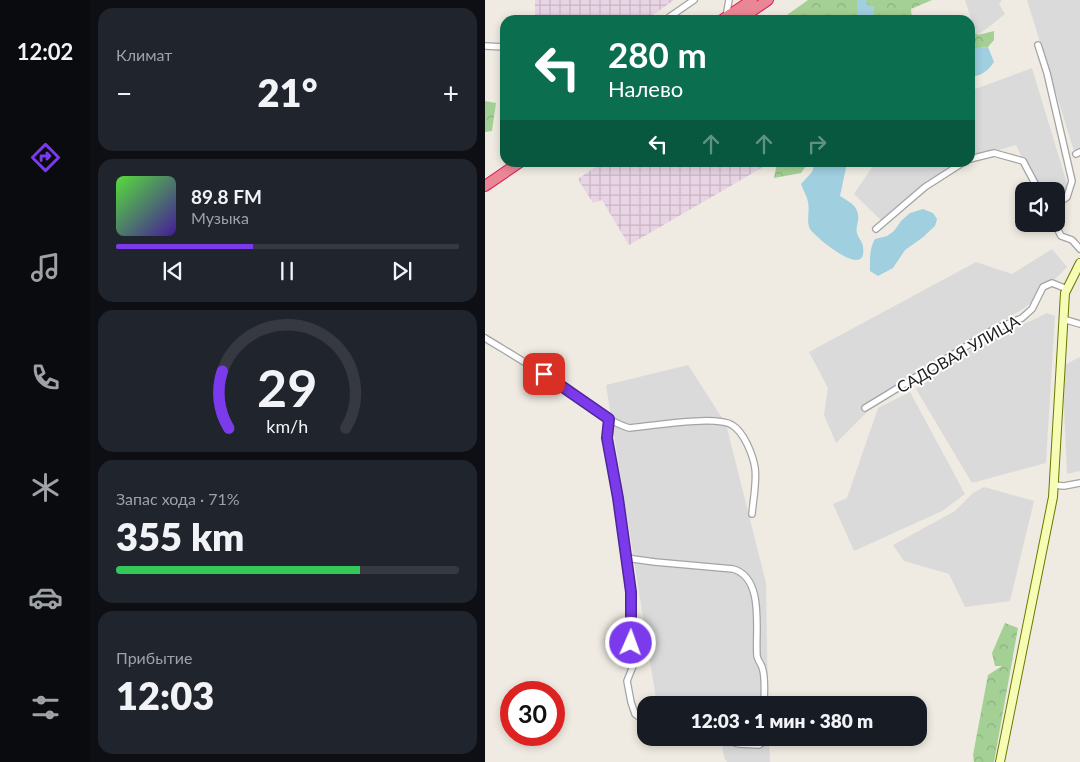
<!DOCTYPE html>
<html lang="ru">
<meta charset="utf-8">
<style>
:root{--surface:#171b24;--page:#20242c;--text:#f1f3f6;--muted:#9ea1a6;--line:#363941;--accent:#7c3aed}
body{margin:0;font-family:Lato,sans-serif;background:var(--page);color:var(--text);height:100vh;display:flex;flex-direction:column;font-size:19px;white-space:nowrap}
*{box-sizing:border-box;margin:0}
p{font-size:16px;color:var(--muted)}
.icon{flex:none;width:28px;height:28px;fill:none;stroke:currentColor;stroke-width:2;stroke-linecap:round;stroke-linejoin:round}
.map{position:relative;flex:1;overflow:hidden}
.drawer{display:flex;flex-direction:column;gap:8px;padding:8px;background:#0d0f14;width:395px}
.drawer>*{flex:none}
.top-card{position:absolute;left:15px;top:15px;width:475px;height:152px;border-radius:15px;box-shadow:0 2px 8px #0003;background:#0b6e4f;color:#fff;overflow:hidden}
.buttons{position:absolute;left:530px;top:182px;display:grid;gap:10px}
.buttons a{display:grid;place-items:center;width:50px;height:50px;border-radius:10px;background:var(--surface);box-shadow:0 2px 8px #0003;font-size:25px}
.speed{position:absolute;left:15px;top:681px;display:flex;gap:10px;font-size:25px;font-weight:700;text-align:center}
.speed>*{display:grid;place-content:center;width:65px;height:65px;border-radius:50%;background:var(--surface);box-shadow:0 2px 8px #0003;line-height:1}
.speed .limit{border:8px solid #d22;background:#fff;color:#111}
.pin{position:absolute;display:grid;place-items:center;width:42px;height:42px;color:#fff;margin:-21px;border-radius:10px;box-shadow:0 2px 8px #0006}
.me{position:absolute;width:55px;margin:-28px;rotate:2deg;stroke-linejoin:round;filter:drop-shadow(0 0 4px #0008)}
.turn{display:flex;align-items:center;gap:18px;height:105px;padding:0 25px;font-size:22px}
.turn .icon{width:65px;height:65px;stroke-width:2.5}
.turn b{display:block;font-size:35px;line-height:42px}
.lanes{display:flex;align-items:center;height:48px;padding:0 25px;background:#0003;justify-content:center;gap:25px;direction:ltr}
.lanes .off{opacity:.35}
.big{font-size:38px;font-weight:800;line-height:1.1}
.drawer .tile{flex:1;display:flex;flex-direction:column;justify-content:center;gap:8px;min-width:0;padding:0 18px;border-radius:15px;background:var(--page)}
.drawer .dial{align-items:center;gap:0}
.dial svg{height:130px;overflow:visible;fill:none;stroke:var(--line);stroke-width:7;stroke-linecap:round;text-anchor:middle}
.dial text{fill:var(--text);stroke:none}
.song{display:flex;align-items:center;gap:15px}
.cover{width:60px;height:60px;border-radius:8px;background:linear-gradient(135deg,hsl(110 70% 55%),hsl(260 70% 35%))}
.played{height:5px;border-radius:2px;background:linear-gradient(90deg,var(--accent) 40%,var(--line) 40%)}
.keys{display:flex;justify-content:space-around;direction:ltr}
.heat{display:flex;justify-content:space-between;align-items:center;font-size:28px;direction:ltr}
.charge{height:8px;border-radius:4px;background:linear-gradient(90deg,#34c759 71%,var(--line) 0)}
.trip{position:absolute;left:152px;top:696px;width:290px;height:50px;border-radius:15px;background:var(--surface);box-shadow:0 2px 8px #0003;font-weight:800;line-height:50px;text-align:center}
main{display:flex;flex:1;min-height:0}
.dock{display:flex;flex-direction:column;width:90px;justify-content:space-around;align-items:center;background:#090b0e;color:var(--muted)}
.dock .icon{width:35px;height:35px}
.dock .current{color:var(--accent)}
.dock b{font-size:22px;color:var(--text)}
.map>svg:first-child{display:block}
</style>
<main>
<nav class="dock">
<b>12:02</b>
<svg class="icon current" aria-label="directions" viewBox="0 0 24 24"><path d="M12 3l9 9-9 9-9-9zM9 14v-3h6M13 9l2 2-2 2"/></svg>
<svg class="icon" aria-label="music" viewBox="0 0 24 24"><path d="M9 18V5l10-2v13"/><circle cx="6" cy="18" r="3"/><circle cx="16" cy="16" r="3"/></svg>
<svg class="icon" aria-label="phone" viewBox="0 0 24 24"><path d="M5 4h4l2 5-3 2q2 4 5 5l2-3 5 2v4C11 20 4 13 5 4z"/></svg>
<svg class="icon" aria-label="climate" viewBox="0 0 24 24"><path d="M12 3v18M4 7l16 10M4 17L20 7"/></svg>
<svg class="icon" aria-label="car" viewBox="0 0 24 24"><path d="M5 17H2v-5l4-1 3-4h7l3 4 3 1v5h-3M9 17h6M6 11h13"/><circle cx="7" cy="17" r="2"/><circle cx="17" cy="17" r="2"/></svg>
<svg class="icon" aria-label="filters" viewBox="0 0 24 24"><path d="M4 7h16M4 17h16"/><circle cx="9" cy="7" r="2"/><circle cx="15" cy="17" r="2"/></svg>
</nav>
<section class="drawer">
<div class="tile"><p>Климат</p>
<div class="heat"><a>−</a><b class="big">21°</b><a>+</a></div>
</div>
<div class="tile">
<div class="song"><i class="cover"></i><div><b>89.8 FM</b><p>Музыка</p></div></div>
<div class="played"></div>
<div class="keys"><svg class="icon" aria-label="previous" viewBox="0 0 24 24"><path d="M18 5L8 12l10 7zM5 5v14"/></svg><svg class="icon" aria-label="pause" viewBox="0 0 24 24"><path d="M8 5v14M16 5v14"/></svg><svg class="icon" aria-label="next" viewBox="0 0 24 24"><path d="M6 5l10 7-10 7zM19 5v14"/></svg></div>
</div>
<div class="tile dial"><svg viewBox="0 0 100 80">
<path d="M14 69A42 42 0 1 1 86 69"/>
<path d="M14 69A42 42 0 0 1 10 34" stroke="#7c3aed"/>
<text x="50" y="56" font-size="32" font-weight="700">29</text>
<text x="50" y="72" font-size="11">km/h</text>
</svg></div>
<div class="tile"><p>Запас хода · 71%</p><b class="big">355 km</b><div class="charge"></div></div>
<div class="tile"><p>Прибытие</p><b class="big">12:03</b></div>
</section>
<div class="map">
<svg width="595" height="762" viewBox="0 0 595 762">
<defs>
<pattern id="industrial-grid" width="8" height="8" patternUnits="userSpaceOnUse" patternTransform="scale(1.25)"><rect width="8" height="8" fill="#e8d4e4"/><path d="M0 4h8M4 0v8" fill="none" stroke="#c7b6c3"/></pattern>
<pattern id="forest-crowns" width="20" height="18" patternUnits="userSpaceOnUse" patternTransform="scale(1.25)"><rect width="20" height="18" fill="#a4d095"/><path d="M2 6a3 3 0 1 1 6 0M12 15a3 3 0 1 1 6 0" fill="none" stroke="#8db280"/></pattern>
</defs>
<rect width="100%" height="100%" fill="#efebe2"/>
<!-- residential -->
<g fill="#dbdada">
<path d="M 480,0 L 517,0 L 514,4 L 520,14 L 492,36 Z"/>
<path d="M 542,0 L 595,0 L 595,148 L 589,151 Z"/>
<path d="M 547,68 L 583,187 L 577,198 L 571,200 L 571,191 L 553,191 L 531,145 L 485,159 L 485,91 Z"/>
<path d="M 390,163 L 478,163 L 458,172 L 398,222 L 369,194 Z"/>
<path d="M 567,249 L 582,267 L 545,304 L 387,407 L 351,443 L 339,415 L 343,388 L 324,352 L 491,262 L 527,274 Z"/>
<path d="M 562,313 L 570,316 L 561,463 L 487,483 L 431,389 L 483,351 Z"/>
<path d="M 595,357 L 595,471 L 582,474 L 577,366 Z"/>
<path d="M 203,365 L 241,424 L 281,583 L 283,705 L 172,705 L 121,385 Z"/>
<path d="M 425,392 L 480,494 L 457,511 L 369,551 L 348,504 L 362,498 L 393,408 Z"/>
<path d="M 499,487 L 549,501 L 525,601 L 480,607 L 464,574 L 419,561 L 408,545 L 470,511 L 488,493 Z"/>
<path d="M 236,738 L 284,738 L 285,762 L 242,762 L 239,757 Z"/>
</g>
<!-- industrial -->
<g fill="url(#industrial-grid)">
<path d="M 50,0 L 189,0 L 161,20 L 50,20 Z"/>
<path d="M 116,163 L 116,162 L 285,163 L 144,245 L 117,200 L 108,203 L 93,179 Z"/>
</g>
<!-- forest -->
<g fill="url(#forest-crowns)">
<path d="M 323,0 L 372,0 L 372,20 L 295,20 Z"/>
<path d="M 381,0 L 447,0 L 426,9 L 427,20 L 384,20 L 389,15 L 389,8 L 381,4 Z"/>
<path d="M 485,29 L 493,35 L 509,31 L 509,40 L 503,47 L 485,49 Z"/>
<path d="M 0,101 L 11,103 L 7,131 L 0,132 Z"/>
<path d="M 292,163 L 292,162 L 323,163 L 316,173 L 289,178 Z"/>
<path d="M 520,623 L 533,628 L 509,762 L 489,762 L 488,755 L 503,675 L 517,666 L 510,666 L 507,653 Z"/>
</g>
<!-- water -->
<g fill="#a0cfdf">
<path d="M 372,0 L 381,0 L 382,4 L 389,8 L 389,15 L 384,20 L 372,20 Z"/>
<path d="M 503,47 L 509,62 C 503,71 496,76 485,77 L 485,49 Z"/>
<path d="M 330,163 L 362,163 L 355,196 C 366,203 375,207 373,221 C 372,225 371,230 372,233 C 373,238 378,242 378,247 C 383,281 331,238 325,229 C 321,221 325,211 323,202 C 322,196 318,190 316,184 L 327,172 Z"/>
<path d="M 438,209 L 448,213 L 452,219 L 450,226 L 437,238 L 420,250 L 408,268 L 393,276 L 385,271 C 385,261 384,249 390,239 L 402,236 L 409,231 L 416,221 L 425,213 Z"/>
</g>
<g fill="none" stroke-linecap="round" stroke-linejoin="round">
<!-- street casing -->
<g stroke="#a4a4a4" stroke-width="8">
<g id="street">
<path d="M 241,17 L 244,0"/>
<path d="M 180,20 L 209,0"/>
<path d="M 553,45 L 562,73 L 587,181 L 582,197 L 571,205"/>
<path d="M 0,46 L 20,47"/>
<path d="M 591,154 L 595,152"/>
<path d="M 485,159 L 509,153 L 538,161 L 554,191"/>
<path d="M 570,224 L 576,236 L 587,240 L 595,249"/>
<path d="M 391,229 L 440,187 L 479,162"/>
<path d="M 578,319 L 595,324"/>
<path d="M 0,338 C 21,351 42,363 62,377 C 86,393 118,420 144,428 C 166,426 231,415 247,425 C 259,432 268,455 270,468 C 272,481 268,501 267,514"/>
<path d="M 380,408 L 508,330 L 537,318 L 547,309 L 558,287 L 567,283 L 582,289"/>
<path d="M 124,419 L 122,438 L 133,498 L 146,592 L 146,643 L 148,666 L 142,681 L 146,702 L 150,714 L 161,722"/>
<path d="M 568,485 L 579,486 L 595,483"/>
<path d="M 140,556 L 148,559 L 170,562 L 248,569 C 280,578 270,631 272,656 C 273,661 275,662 277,667 C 281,678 279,693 279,705"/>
<path d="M 233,738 L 254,744 L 274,745 L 277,743 L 279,738"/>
</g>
</g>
<!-- secondary casing -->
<g stroke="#677800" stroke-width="10">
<path id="secondary" d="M 515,762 L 568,497 L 580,293 L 595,263"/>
</g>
<!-- highway casing -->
<g stroke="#e01c59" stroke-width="12">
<g id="highway">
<path d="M 237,20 L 267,0"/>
<path d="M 254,20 L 283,0"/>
<path d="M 0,186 L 35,162"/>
</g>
</g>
<!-- street -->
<use href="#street" stroke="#fff" stroke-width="5.5"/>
<!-- secondary -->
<use href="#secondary" stroke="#f6fcb3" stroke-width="8"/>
<!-- highway -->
<use href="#highway" stroke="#ea8695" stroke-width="10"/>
</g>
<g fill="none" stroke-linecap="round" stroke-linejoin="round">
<!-- route casing -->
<g stroke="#51269a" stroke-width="12">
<path id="route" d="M 59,374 L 124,419 L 122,438 L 133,498 L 146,592 L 146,643"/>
</g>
<!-- route -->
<use href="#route" stroke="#7c3aed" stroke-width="9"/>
</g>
<g text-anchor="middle" stroke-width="4" stroke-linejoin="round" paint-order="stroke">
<!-- street labels -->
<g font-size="16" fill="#1d1d1d" stroke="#fff">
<text transform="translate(473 354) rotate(-30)" y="6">САДОВАЯ УЛИЦА</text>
</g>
</g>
</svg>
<div class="buttons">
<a><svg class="icon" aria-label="sound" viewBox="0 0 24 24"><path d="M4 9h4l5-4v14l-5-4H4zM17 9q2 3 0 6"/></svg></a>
</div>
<div class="speed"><div class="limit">30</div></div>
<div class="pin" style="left:59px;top:374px;background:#d93025"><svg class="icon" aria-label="arrive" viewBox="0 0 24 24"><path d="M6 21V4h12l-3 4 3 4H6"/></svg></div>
<svg class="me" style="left:146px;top:643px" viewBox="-20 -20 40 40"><circle r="17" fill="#7c3aed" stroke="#fff" stroke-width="3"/><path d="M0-11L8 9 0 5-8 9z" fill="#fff"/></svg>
<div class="trip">12:03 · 1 мин · 380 m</div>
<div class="top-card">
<div class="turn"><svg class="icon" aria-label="left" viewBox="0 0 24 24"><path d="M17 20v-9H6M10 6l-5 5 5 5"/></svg><div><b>280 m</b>Налево</div></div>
<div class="lanes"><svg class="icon" aria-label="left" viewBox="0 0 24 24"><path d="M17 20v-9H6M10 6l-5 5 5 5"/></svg><svg class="icon off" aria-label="ahead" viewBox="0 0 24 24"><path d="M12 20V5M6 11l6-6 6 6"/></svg><svg class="icon off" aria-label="ahead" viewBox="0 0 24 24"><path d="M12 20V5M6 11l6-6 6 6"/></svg><svg class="icon off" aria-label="right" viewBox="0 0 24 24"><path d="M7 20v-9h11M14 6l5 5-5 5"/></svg></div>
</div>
</div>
</main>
